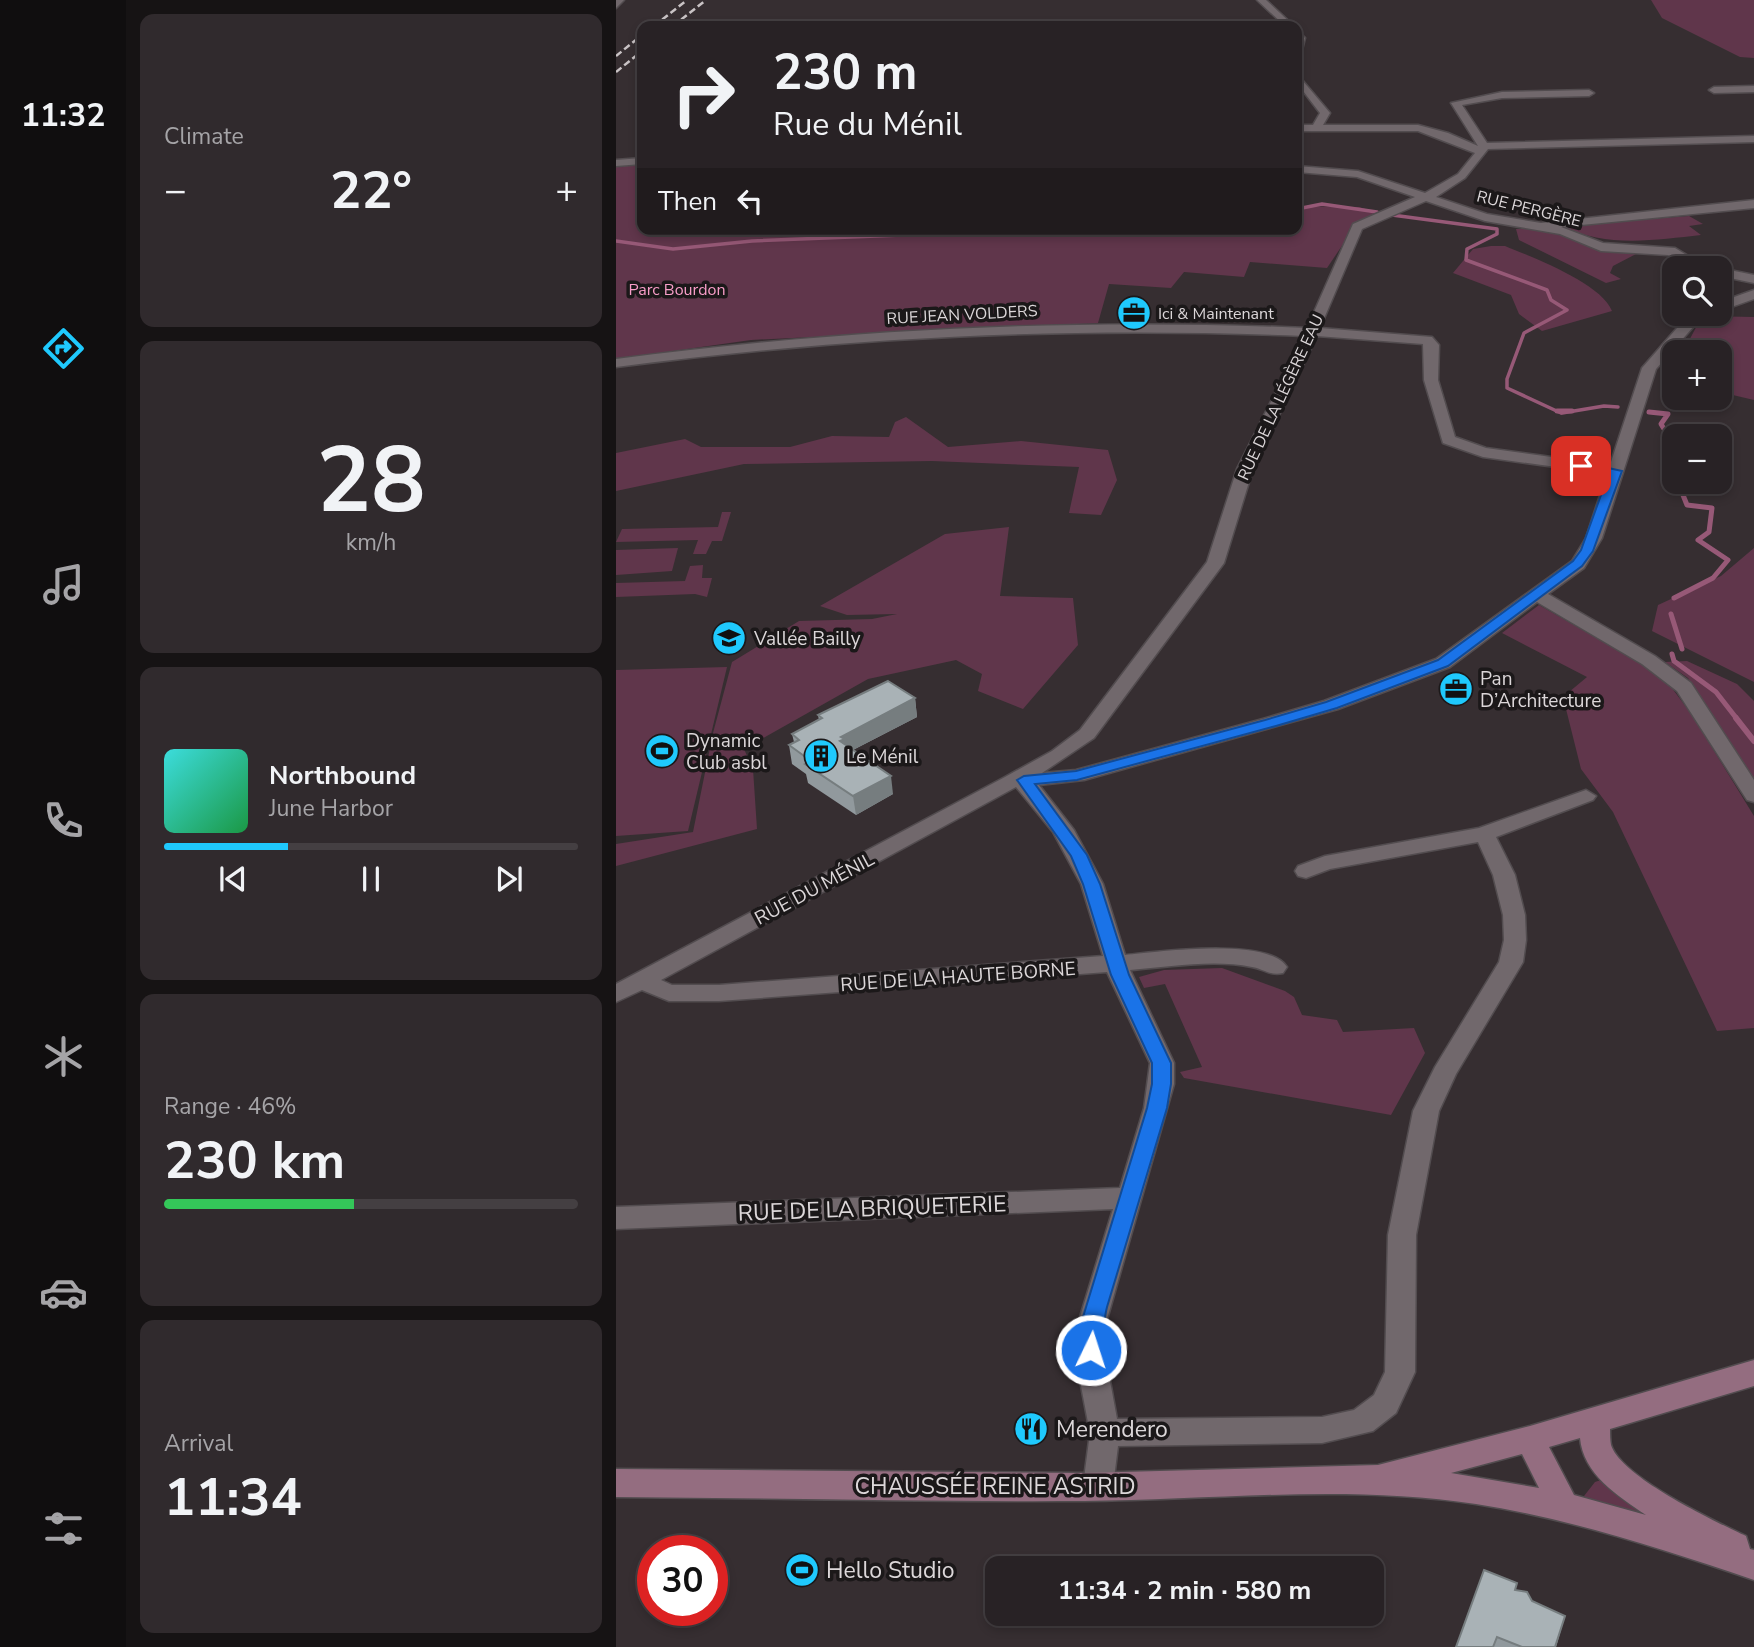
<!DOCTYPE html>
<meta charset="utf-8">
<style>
:root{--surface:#282225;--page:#302a2d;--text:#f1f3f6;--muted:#a5a4a7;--line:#443f42;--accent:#1fc9fd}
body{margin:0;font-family:"Nunito Sans",sans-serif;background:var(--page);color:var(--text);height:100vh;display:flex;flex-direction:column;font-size:26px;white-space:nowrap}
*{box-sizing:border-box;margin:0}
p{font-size:23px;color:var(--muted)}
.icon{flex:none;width:38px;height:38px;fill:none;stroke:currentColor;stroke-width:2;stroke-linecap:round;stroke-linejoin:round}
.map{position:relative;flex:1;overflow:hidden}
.side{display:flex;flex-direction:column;gap:14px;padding:14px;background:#161314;width:490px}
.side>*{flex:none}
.guide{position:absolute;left:21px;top:21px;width:665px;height:214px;border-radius:14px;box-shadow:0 4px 10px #0003,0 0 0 2px var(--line);background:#282225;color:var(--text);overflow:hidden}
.buttons{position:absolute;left:1046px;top:256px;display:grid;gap:14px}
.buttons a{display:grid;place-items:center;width:70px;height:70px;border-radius:14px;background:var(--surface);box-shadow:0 4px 10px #0003,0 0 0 2px var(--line);font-size:35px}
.speed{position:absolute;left:21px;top:1535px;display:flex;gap:14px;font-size:35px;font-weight:700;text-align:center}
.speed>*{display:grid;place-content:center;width:91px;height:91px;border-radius:50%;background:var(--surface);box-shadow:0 4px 10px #0003,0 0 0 2px var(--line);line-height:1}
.speed .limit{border:10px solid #d22;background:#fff;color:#111}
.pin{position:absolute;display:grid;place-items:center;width:60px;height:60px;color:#fff;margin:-30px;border-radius:14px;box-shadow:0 4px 10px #0006}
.me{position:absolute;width:77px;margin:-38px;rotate:4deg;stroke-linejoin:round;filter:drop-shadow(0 0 5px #0008)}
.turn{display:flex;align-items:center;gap:24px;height:147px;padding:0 21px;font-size:32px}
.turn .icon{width:91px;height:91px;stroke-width:2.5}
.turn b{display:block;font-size:49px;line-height:60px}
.then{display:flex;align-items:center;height:66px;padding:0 21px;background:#0003;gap:14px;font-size:26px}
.big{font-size:52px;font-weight:700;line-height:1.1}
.side .widget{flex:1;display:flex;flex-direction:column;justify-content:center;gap:10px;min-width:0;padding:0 24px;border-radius:14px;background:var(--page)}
.side .dial{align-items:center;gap:0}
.dial b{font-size:91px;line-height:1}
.song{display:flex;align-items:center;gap:21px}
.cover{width:84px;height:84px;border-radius:10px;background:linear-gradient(135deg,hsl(180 70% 55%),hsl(140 70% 35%))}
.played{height:7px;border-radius:4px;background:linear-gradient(90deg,var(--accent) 30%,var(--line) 30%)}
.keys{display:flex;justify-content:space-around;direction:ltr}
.heat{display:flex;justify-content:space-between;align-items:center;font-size:38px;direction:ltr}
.charge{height:10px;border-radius:5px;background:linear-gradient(90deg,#34c759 46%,var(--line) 0)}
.trip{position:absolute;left:369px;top:1556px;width:399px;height:70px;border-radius:14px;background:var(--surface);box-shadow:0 4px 10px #0003,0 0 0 2px var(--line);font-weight:700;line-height:70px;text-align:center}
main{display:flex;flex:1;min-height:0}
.menu{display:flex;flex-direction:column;width:126px;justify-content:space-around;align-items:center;background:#100e0f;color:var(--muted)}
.menu .icon{width:49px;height:49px}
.menu .active{color:var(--accent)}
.menu b{font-size:32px;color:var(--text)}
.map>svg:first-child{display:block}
</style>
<main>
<nav class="menu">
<b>11:32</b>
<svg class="icon active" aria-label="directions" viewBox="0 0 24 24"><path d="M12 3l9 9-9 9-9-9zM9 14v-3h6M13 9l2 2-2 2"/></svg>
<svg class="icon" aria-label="music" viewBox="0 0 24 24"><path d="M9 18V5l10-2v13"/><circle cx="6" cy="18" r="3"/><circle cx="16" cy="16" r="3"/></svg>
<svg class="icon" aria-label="phone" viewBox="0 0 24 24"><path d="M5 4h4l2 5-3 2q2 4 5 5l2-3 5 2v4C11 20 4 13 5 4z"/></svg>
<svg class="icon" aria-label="climate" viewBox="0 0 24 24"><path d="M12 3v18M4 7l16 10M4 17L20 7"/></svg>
<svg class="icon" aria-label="car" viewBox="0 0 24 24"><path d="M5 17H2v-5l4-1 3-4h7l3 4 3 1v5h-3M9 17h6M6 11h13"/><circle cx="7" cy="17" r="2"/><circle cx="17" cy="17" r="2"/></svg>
<svg class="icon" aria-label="filters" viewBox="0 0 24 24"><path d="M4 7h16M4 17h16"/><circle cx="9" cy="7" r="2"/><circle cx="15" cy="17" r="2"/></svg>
</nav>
<section class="side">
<div class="widget"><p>Climate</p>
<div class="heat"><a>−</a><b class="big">22°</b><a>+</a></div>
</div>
<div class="widget dial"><b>28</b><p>km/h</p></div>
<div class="widget">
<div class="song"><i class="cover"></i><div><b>Northbound</b><p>June Harbor</p></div></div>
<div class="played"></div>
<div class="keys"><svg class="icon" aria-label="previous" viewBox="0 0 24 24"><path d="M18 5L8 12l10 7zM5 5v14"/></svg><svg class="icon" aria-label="pause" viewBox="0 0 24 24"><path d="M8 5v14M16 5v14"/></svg><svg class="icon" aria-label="next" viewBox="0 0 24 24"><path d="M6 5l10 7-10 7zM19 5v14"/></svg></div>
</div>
<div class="widget"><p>Range · 46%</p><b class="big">230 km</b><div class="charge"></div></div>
<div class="widget"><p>Arrival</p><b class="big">11:34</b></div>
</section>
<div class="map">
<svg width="1138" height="1647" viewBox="0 0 1138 1647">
<rect width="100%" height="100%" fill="#362e31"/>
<!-- green -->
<g fill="#60364b">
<path d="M 1035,0 L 1138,0 L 1138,58 L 1124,57 L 1046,18 Z"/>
<path d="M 26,163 L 26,200 L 22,214 L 26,214 L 26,229 L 681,229 L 681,206 L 743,207 L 760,212 L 740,225 L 711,268 L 634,262 L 628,277 L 568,272 L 555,288 L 493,284 L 482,323 L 135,340 L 0,359 L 0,164 Z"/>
<path d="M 1073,216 L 1087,224 L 1073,226 L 1085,235 C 1040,240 988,248 947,226 Z"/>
<path d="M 900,229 L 929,229 L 990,251 L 1020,254 L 997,266 L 994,273 L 1005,279 L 990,283 L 903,240 Z"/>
<path d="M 875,246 L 889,246 C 918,258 985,283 996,311 L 926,331 L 903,314 L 895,295 L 837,273 L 857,249 Z"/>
<path d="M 1086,316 L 1138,317 L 1138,400 L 1104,392 L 1104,352 L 1067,352 Z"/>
<path d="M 290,417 L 332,447 L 405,441 L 492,450 L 501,480 L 485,515 L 453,513 L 463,467 L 316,461 L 128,464 L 0,491 L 0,453 L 69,439 L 85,447 L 174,447 L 216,436 L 273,437 L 279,422 Z"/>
<path d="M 106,512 L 115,512 L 106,541 L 96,541 L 90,554 L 77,554 L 82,540 L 0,542 L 6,529 L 102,527 Z"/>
<path d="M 393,527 L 384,596 L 457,598 L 462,645 L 407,709 L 362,691 L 366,674 L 340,660 L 252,679 L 128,749 L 137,769 L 141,829 L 0,866 L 0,844 L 77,832 L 97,733 L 116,662 L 183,621 L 256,619 L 281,614 L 231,615 L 204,606 L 329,534 Z"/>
<path d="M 62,548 L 56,571 L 0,575 L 0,550 Z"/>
<path d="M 1138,548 L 1138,682 L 1036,631 L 1042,605 L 1105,576 Z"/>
<path d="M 87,565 L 86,578 L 96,578 L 91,597 L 79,594 L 0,597 L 0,583 L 69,581 L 74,566 Z"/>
<path d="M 923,605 L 1047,676 L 1076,715 L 1138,816 L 1138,1028 L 1101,1031 L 997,812 L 965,769 L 947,697 L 971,677 L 886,633 Z"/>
<path d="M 1071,661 L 1121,684 L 1138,701 L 1138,781 L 1072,678 L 1049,662 Z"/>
<path d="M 111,667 L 72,831 L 0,836 L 0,670 Z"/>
<path d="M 606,968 L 669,991 L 678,997 L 686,1015 L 721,1020 L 727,1032 L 798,1028 L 809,1053 L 775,1115 L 568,1078 L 564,1072 L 586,1067 L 549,984 L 528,988 L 523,977 L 548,970 Z"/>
<path d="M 985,1480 L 1039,1520 L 974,1503 L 968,1496 L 979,1482 Z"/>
</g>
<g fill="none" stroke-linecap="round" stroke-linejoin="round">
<!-- stream-far2 -->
<g stroke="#975977" stroke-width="3.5">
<path d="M 681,209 L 706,204 L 761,212"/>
<path d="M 776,215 L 881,229 L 881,234 L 851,249 L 850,260 L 931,290 L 935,300 L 951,310 L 908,333 L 891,379 L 891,388 L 945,413"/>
<path d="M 0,241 L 57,249 L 136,241 L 312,234 L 335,229"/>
<path d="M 1033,412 L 1042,413"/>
<path d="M 946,413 L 988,406 L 1002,407"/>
</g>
<!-- stream-far1 -->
<g stroke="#975977" stroke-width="5">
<path d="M 941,411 L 956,411"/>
<path d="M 1033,412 L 1052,414 L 1045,424 L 1053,437 L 1053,460 L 1059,463"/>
<path d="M 1058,598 L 1097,578 L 1112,560 L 1082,540 L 1093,532 L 1096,508 L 1071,505 L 1063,485 L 1049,469 L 1059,467"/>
<path d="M 1055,614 L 1066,649"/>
<path d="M 1056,654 L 1058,661 L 1100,692 L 1121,719"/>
</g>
<!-- stream -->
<path stroke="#975977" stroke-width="6" d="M 1120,718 L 1138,741"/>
<!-- street casing -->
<g stroke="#524c4f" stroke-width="3">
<g id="street">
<path d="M 0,0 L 8,0 L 0,8 Z"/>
<path d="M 641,0 L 650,0 L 678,26 L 669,26 Z"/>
<path d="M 681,31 L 689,38 L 686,50 L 681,53 Z"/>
<path d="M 681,74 L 714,113 L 707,125 L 802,125 L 832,133 L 862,146 L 835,103 L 886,92 L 973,90 L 978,93 L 973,96 L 886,98 L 846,105 L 871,143 L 1138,136 L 1138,142 L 872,149 L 849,178 L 820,197 L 871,214 L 925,223 L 1138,200 L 1138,208 L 945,227 L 987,243 L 1059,248 L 1092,268 L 1076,268 L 1052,255 L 985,251 L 944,234 L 869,221 L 810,201 L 746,229 L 704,328 L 816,337 L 823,345 L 822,380 L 839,437 L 870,448 L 994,465 L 1026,368 L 1068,320 L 1079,313 L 1095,313 L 1078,326 L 1040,369 L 986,538 L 968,568 L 932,594 L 1039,656 L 1075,683 L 1138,780 L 1138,802 L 1131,800 L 1061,691 L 1026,664 L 921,602 L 834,667 L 722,709 L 468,780 L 423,785 L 458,830 L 487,884 L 509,955 C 541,952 653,937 671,967 L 667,973 C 654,976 648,969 636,967 C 597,959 553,967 514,970 L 558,1063 L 558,1084 L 488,1330 L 492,1370 L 501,1419 L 706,1417 L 738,1410 L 758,1395 L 769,1372 L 772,1235 L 797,1111 L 819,1067 L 883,962 L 888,940 L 887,915 L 877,875 L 862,842 L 714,869 L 690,878 L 682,876 L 679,871 L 682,866 L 709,856 L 863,828 L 970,790 L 980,796 L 977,800 L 880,837 L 899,875 L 909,915 L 910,940 L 907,962 L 840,1074 L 823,1111 L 800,1235 L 799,1372 L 780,1413 L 757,1431 L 706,1443 L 502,1446 L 497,1486 L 493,1496 L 482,1500 L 471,1496 L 467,1486 L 474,1433 L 462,1370 L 460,1330 L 497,1209 L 0,1229 L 0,1207 L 504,1188 L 528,1108 L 534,1063 L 491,972 L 103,1001 L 53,1001 L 26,990 L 0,1002 L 0,984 L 389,777 L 436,751 L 464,730 L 591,562 L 621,469 L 688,336 C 457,326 229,337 0,367 L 0,359 C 230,329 459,318 691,328 L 737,224 L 799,197 L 741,177 L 681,172 L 681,166 L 742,171 L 809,193 L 842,174 L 859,153 L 802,131 L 681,131 L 681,125 L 697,125 L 704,113 L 681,83 ZM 701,336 L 807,344 L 808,380 L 827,443 L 867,457 L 991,474 L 970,538 L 956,561 L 820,659 L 708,701 L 647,719 L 460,770 L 426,773 L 478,738 L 608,563 L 637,469 ZM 400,787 L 437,832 L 465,884 L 487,956 L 103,985 L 56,985 L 45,980 Z"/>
<path d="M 1138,86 L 1138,92 L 1098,93 L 1093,90 L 1098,87 Z"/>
<path d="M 26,158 L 26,164 L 0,166 L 0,160 Z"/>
<path d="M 1104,268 L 1138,275 L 1138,283 L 1104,276 Z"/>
<path d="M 1138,290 L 1138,299 L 1104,311 L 1104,302 Z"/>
</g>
</g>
<!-- secondary casing -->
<g stroke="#524c4f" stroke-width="3">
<path id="secondary" d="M 1138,1360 L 1138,1386 L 994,1429 C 994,1434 994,1440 995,1445 C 1005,1477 1100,1522 1130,1536 L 1134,1549 L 1138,1550 L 1138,1580 C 1047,1549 955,1519 860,1504 C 730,1484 598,1500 468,1501 C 312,1502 156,1498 0,1497 L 0,1469 L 468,1473 L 762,1465 L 914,1426 ZM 964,1438 C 967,1474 1002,1496 1030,1515 L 958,1495 L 933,1447 ZM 906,1454 L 923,1488 L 835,1473 Z"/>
</g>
<!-- street -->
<use href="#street" fill="#71686c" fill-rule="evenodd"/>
<!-- secondary -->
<use href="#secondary" fill="#946d80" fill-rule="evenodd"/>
<!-- rail -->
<g stroke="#c9c3c5" stroke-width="2.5" stroke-dasharray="7 3.5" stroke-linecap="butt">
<path d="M 38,26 L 71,0"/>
<path d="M 57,26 L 90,0"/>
<path d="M 0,56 L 26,35"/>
<path d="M 0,72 L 26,51"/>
</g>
</g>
<!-- wall -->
<g fill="#91999d">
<path d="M 299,698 L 301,717 L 237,750 L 277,794 L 240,815 L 192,783 L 190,774 L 176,764 L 173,745 L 178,742 L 176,734 L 203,720 L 202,715 Z"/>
<path d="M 899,1590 L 916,1601 L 949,1616 L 940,1647 L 840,1647 Z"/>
</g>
<!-- shaded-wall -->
<g fill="#767d7f">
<path d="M 299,698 L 301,717 L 231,753 L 227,760 L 225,737 Z"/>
<path d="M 275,776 L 277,794 L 240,815 L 237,796 Z"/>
</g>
<!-- building -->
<g fill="#a9b2b6" stroke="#767d7f" stroke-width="2">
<path d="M 272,681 L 299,698 L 225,737 L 229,739 L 224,741 L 275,776 L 237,796 L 189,764 L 195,761 L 173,745 L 183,740 L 176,734 L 206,718 L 202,715 Z"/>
<path d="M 868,1570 L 901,1583 L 899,1590 L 911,1592 L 916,1601 L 949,1616 L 939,1647 L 906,1647 L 881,1637 L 877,1647 L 840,1647 Z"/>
</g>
<!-- route -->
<path fill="#1a73e8" stroke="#114b97" stroke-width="2" d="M 965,462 L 1006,471 L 977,551 L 966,566 L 832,666 L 721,708 L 660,726 L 461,780 L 419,784 L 471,855 L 484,884 L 513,975 L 555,1063 L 555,1084 L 551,1108 L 491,1307 C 487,1321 487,1348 483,1356 L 475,1359 L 467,1356 L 463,1330 L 531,1108 L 536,1084 L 536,1063 L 495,975 L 467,884 L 455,856 L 401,780 L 408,776 L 460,771 L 649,720 L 710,702 L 822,660 L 957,561 L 965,550 L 993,473 L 961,468 L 959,466 Z"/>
<!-- icons -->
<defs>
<g id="office-disc" transform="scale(1.75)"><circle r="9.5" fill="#1fc9fd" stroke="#1b1819"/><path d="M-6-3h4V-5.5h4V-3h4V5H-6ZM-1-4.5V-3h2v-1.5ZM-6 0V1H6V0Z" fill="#111"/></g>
<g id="school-disc" transform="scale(1.75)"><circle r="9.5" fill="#1fc9fd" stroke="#1b1819"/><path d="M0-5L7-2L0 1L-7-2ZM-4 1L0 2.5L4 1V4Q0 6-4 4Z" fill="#111"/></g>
<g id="stadium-disc" transform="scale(1.75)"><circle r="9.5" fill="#1fc9fd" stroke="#1b1819"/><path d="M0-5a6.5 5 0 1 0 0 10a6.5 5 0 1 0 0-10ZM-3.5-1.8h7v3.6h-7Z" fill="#111"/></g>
<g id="building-disc" transform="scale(1.75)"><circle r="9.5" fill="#1fc9fd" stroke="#1b1819"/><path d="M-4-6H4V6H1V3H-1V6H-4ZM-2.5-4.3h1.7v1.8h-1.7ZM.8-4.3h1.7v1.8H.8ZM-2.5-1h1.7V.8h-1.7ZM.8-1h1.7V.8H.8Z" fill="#111"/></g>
<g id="restaurant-disc" transform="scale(1.75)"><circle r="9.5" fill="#1fc9fd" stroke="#1b1819"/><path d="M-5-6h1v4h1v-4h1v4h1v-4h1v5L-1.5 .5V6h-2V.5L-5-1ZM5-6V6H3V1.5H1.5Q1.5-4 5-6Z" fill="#111"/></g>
</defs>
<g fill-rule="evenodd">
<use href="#office-disc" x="518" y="313"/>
<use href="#school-disc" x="113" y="638"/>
<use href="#office-disc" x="840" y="689"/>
<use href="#stadium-disc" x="46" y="751"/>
<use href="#building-disc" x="205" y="756"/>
<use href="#restaurant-disc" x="415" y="1429"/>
<use href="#stadium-disc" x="186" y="1570"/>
</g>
<g text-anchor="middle" stroke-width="7" stroke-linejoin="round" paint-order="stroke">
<!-- far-street labels -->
<g font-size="16" fill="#dcd7d9" stroke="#1b1819">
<text transform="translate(913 208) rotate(14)" y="6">RUE PERGÈRE</text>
<text transform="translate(346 314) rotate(-3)" y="6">RUE JEAN VOLDERS</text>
<text transform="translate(664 397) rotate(-65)" y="6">RUE DE LA LÉGÈRE EAU</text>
</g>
<!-- far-park labels -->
<g font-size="16" fill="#f89dc8" stroke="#1b1819">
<text x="61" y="295">Parc Bourdon</text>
</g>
<!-- far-poi labels -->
<g font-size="16" fill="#dcd7d9" stroke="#1b1819" text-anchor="start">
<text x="542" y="319">Ici &amp; Maintenant</text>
</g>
<!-- poi labels -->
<g font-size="19" fill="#dcd7d9" stroke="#1b1819" text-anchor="start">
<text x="138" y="645">Vallée Bailly</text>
<text x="864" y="685">Pan<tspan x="864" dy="22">D’Architecture</tspan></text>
<text x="70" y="747">Dynamic<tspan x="70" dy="22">Club asbl</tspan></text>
<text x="230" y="763">Le Ménil</text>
</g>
<!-- street labels -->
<g font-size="19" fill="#dcd7d9" stroke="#1b1819">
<text transform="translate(198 888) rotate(-28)" y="7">RUE DU MÉNIL</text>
<text transform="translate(342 976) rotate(-4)" y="7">RUE DE LA HAUTE BORNE</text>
</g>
<!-- near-street labels -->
<g font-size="23" fill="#dcd7d9" stroke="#1b1819">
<text transform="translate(256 1208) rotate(-2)" y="8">RUE DE LA BRIQUETERIE</text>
<text x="379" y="1494">CHAUSSÉE REINE ASTRID</text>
</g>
<!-- near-poi labels -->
<g font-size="23" fill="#dcd7d9" stroke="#1b1819" text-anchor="start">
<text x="440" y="1437">Merendero</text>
<text x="210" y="1578">Hello Studio</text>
</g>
</g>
</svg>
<div class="buttons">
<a><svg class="icon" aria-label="search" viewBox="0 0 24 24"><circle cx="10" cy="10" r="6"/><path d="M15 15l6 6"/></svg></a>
<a>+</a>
<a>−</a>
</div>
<div class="speed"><div class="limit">30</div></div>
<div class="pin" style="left:965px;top:466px;background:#d93025"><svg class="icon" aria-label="arrive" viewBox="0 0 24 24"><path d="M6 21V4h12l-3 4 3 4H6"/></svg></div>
<svg class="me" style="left:475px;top:1350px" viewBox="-20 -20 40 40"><circle r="17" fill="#1a73e8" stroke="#fff" stroke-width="3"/><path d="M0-11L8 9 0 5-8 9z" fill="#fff"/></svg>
<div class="trip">11:34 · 2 min · 580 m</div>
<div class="guide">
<div class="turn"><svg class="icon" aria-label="right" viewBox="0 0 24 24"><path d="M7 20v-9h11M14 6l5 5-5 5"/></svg><div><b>230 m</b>Rue du Ménil</div></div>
<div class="then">Then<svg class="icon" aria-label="left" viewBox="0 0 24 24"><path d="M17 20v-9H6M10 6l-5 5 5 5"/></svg></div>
</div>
</div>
</main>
